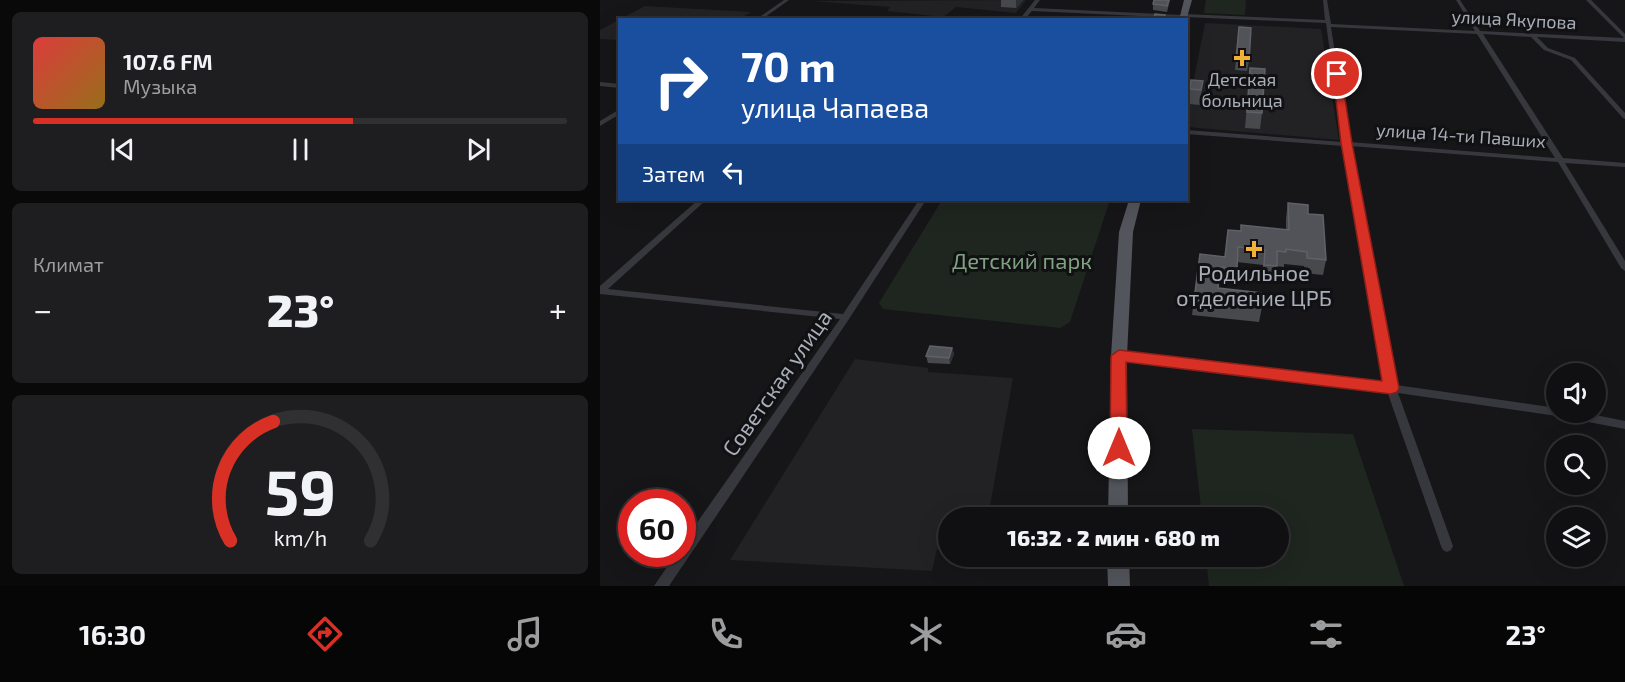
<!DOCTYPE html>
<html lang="ru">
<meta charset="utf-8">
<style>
:root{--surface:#101012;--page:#1e1e20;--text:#f1f3f6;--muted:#9c9d9f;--line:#303032;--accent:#d93025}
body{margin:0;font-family:"Exo 2",sans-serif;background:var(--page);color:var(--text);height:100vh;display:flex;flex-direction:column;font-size:22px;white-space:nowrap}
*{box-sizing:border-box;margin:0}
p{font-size:20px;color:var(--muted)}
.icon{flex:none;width:33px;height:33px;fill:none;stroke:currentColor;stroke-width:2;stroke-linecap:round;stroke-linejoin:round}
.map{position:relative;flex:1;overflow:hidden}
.drawer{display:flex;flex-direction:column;gap:12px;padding:12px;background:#09090a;width:600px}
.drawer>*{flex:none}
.top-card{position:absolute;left:18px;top:18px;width:570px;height:183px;border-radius:0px;box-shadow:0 6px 24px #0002,0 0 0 2px var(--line);background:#1a4fa0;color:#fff;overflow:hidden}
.buttons{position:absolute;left:946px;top:363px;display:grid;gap:12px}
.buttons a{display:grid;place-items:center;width:60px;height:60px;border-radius:50%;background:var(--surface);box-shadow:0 6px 24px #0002,0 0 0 2px var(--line);font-size:30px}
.speed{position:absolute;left:18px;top:489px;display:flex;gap:12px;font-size:30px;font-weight:700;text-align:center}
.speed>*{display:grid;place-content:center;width:78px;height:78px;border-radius:50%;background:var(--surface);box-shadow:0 6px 24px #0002,0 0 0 2px var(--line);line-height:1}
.speed .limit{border:9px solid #d22;background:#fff;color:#111}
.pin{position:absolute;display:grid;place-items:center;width:51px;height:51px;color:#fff;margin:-26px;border:3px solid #fff;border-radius:50%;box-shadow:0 2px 6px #0007}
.me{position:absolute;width:66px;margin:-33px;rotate:0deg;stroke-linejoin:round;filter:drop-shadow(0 0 4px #0008)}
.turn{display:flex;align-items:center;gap:21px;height:126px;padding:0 24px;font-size:27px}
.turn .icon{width:78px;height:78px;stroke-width:2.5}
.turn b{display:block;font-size:42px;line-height:51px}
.then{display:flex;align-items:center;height:57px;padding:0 24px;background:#0003;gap:12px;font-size:22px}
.big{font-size:45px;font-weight:800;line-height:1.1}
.drawer .tile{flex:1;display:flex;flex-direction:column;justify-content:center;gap:9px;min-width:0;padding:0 21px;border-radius:9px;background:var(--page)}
.drawer .dial{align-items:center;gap:0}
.dial svg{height:156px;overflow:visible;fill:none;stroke:var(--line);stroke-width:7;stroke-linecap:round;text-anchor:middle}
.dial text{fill:var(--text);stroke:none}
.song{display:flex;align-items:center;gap:18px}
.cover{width:72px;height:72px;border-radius:9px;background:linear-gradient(135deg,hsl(0 70% 55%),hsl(40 70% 35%))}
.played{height:6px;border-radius:3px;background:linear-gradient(90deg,var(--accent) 60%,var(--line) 60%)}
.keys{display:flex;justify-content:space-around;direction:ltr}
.heat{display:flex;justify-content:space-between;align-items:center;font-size:33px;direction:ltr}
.trip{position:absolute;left:338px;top:507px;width:351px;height:60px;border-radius:30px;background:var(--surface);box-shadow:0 6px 24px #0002,0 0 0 2px var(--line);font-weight:800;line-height:60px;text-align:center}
.dock{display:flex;height:96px;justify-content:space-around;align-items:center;background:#060607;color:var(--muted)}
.dock .icon{width:42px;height:42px}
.dock .selected{color:var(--accent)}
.dock b{font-size:27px;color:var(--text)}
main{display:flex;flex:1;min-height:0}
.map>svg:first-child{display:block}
</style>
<main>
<section class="drawer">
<div class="tile">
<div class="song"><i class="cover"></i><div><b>107.6 FM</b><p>Музыка</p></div></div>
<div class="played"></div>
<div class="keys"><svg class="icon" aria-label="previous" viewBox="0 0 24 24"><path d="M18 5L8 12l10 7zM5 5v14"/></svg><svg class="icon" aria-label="pause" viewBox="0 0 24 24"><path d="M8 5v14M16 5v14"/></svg><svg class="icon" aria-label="next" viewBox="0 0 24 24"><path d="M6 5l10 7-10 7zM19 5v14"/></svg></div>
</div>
<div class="tile"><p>Климат</p>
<div class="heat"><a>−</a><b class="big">23°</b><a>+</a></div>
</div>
<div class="tile dial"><svg viewBox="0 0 100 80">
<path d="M14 69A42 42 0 1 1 86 69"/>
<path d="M14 69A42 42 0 0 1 36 8" stroke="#d93025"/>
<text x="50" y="56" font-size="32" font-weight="700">59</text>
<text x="50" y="72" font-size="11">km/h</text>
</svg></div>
</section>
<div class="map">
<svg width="1025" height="586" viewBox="0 0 1025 586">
<rect width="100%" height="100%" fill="#161618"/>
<!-- built -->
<g fill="#222225">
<path d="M 426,0 L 416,13 L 356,7 L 343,17 L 287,11 L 290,7 L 212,1 Z"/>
<path d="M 45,6 L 151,12 L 139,19 L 20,20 L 19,40 L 0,39 L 0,30 Z"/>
<path d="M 605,23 L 721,29 L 739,140 L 587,127 L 587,114 Z"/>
<path d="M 255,359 L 328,368 L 328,372 L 413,378 L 388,517 L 348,518 L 348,549 L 337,549 L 332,571 L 130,560 Z"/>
</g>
<!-- green -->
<g fill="#1e261f">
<path d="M 606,0 L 646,0 L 645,15 L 604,13 Z"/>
<path d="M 342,200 L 510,200 L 470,322 L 460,328 L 283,309 L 279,303 Z"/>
<path d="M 592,429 L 753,434 L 804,586 L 609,586 L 606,557 L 678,556 L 678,518 L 602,517 Z"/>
</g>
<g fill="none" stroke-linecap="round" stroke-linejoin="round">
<!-- minor -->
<g fill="#37383d" fill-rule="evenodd">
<path d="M 184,0 L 189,0 L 161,20 L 155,20 Z"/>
<path d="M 435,0 L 440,0 L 434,8 L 582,15 L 584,14 L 725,20 L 723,0 L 727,0 L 731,24 L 875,31 L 856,0 L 860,0 L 880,31 L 1024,38 L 986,0 L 991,0 L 1025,34 L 1025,42 L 937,37 L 948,48 L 975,58 L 1025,113 L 1025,119 L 1023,118 L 971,60 L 944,50 L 931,37 L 883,34 L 963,158 L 1025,163 L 1025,167 L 965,163 L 1025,261 L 1025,271 L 1021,268 L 958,162 L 750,146 L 796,385 L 957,408 L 957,412 L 981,412 L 1025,421 L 1025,429 L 957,416 L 798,393 L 853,546 L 851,550 L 847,552 L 843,550 L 841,546 L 787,391 L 515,358 L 514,356 L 515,354 L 519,353 L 785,384 L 743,146 L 586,134 L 586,130 L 742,142 L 726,23 L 585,17 L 583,18 L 432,11 L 424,20 L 419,20 ZM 731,27 L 877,34 L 955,158 L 749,142 Z"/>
<path d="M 20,109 L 20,114 L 0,126 L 0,121 Z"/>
<path d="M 98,200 L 106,200 L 8,289 L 243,314 L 319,200 L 326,200 L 249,319 L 69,586 L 54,586 L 76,554 L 82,554 L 82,544 L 240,319 L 0,294 L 0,286 Z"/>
</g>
<!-- tertiary -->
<path fill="#37383d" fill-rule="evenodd" d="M 0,82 L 20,84 L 20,88 L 0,86 Z"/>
<!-- primary -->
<g fill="#53555c" fill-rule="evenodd">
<path d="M 584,0 L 592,0 L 586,21 L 579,20 Z"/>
<path d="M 529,200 L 541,200 L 533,232 L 527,356 L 528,518 L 508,518 L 511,356 L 519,232 Z"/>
<path d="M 507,556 L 529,556 L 530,586 L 508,586 Z"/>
</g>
</g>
<!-- wall -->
<g fill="#47494d">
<path d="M 401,0 L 423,0 L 416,8 L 401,7 Z"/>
<path d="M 570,0 L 567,12 L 553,10 L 553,4 Z"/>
<path d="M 636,60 L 649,61 L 647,71 L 635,70 Z"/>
<path d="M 650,68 L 662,113 L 660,129 L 645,128 Z"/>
<path d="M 603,81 L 600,105 L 589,104 L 590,89 Z"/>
<path d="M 688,203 L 708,214 L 726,260 L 723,275 L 704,273 L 704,266 L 684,264 L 684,267 L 676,266 L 674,281 L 662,280 L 663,265 L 637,262 L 635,284 L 618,282 L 618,288 L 662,307 L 659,322 L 592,315 L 594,300 L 625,257 L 641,231 L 686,229 L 686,218 Z"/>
<path d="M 352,348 L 354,354 L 350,364 L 328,363 L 326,356 Z"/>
</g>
<!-- shaded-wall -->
<g fill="#2f3033">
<path d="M 416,0 L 423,0 L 416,8 Z"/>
<path d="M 352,348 L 354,354 L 350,364 L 349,358 Z"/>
</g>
<!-- building -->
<g fill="#525359" stroke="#5f6168" stroke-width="1.5">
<path d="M 554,0 L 569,0 L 567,6 L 553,4 Z"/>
<path d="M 555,14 L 565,15 L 564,20 L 553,20 Z"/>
<path d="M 639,27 L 651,28 L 649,61 L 636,60 Z"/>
<path d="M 650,68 L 665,69 L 662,113 L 647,112 Z"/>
<path d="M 591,80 L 603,81 L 601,90 L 590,89 Z"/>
<path d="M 688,203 L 708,205 L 708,214 L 723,215 L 726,260 L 707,258 L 707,252 L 686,249 L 686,252 L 677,251 L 677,266 L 664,265 L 665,250 L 638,247 L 637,269 L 620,267 L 618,288 L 662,293 L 662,307 L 594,300 L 600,254 L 625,257 L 628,230 L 641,231 L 641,225 L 689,230 Z"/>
<path d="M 330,346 L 352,348 L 349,358 L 326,356 Z"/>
</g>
<!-- route -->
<path fill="#d93025" stroke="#8d1f18" stroke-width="1.5" d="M 737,71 L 741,74 L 752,143 L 799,388 L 797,392 L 791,394 L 526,362 L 527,448 L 525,453 L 519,455 L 513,453 L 510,448 L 511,356 L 519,350 L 782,381 L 741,143 L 733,74 Z"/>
<!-- markers -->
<g fill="#f2b134" stroke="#111113" stroke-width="2">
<path d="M639 49h6v6h6v6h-6v6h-6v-6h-6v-6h6z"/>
<path d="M651 240h6v6h6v6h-6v6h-6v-6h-6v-6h6z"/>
</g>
<g text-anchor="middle" stroke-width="6" stroke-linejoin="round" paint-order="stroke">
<!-- far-street labels -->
<g font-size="18" fill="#a8adb8" stroke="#111113">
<text transform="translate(914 20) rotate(3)" y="6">улица Якупова</text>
<text transform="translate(861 136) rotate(4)" y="6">улица 14-ти Павших</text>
</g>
<!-- far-poi labels -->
<g font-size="18" fill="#a8adb8" stroke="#111113">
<text x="642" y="86">Детская<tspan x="642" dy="21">больница</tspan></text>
</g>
<!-- park labels -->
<g font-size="22" fill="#7fa381" stroke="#111113">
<text x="422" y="269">Детский парк</text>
</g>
<!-- poi labels -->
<g font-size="22" fill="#a8adb8" stroke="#111113">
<text x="654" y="281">Родильное<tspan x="654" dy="25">отделение ЦРБ</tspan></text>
</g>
<!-- street labels -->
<g font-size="22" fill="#a8adb8" stroke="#111113">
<text transform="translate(177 383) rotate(-55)" y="8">Советская улица</text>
</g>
</g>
</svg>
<div class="buttons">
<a><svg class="icon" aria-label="sound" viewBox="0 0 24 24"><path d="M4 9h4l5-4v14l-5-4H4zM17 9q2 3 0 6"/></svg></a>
<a><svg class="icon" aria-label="search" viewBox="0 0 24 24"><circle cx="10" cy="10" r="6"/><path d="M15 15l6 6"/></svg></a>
<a><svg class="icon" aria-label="layers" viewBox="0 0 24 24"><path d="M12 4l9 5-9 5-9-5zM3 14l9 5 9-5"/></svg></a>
</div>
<div class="speed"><div class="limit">60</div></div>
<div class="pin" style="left:737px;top:74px;background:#d93025"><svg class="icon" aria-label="arrive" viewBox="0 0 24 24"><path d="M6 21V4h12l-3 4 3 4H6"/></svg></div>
<svg class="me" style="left:519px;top:448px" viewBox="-20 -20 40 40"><circle r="19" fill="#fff"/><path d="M0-13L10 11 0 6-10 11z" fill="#d93025"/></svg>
<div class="trip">16:32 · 2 мин · 680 m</div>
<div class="top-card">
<div class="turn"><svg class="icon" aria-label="right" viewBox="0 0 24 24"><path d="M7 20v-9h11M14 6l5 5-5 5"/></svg><div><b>70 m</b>улица Чапаева</div></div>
<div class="then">Затем<svg class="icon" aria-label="left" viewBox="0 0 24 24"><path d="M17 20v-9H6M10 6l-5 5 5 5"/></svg></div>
</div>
</div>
</main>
<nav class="dock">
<b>16:30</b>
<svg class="icon selected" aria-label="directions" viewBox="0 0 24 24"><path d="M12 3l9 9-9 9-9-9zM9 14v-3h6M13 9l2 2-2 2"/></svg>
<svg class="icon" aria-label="music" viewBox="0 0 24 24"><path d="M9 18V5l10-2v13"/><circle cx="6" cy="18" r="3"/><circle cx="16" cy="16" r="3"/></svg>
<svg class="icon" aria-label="phone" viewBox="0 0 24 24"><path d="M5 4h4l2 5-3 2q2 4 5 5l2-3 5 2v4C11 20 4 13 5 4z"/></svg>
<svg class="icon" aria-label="climate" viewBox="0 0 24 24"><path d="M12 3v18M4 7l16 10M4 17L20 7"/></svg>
<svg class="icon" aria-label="car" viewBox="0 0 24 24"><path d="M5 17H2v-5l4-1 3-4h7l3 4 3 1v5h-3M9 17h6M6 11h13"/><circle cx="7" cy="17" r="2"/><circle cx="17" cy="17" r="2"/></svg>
<svg class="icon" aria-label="filters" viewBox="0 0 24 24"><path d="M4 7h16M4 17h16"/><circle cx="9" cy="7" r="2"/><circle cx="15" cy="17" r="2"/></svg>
<b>23°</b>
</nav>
